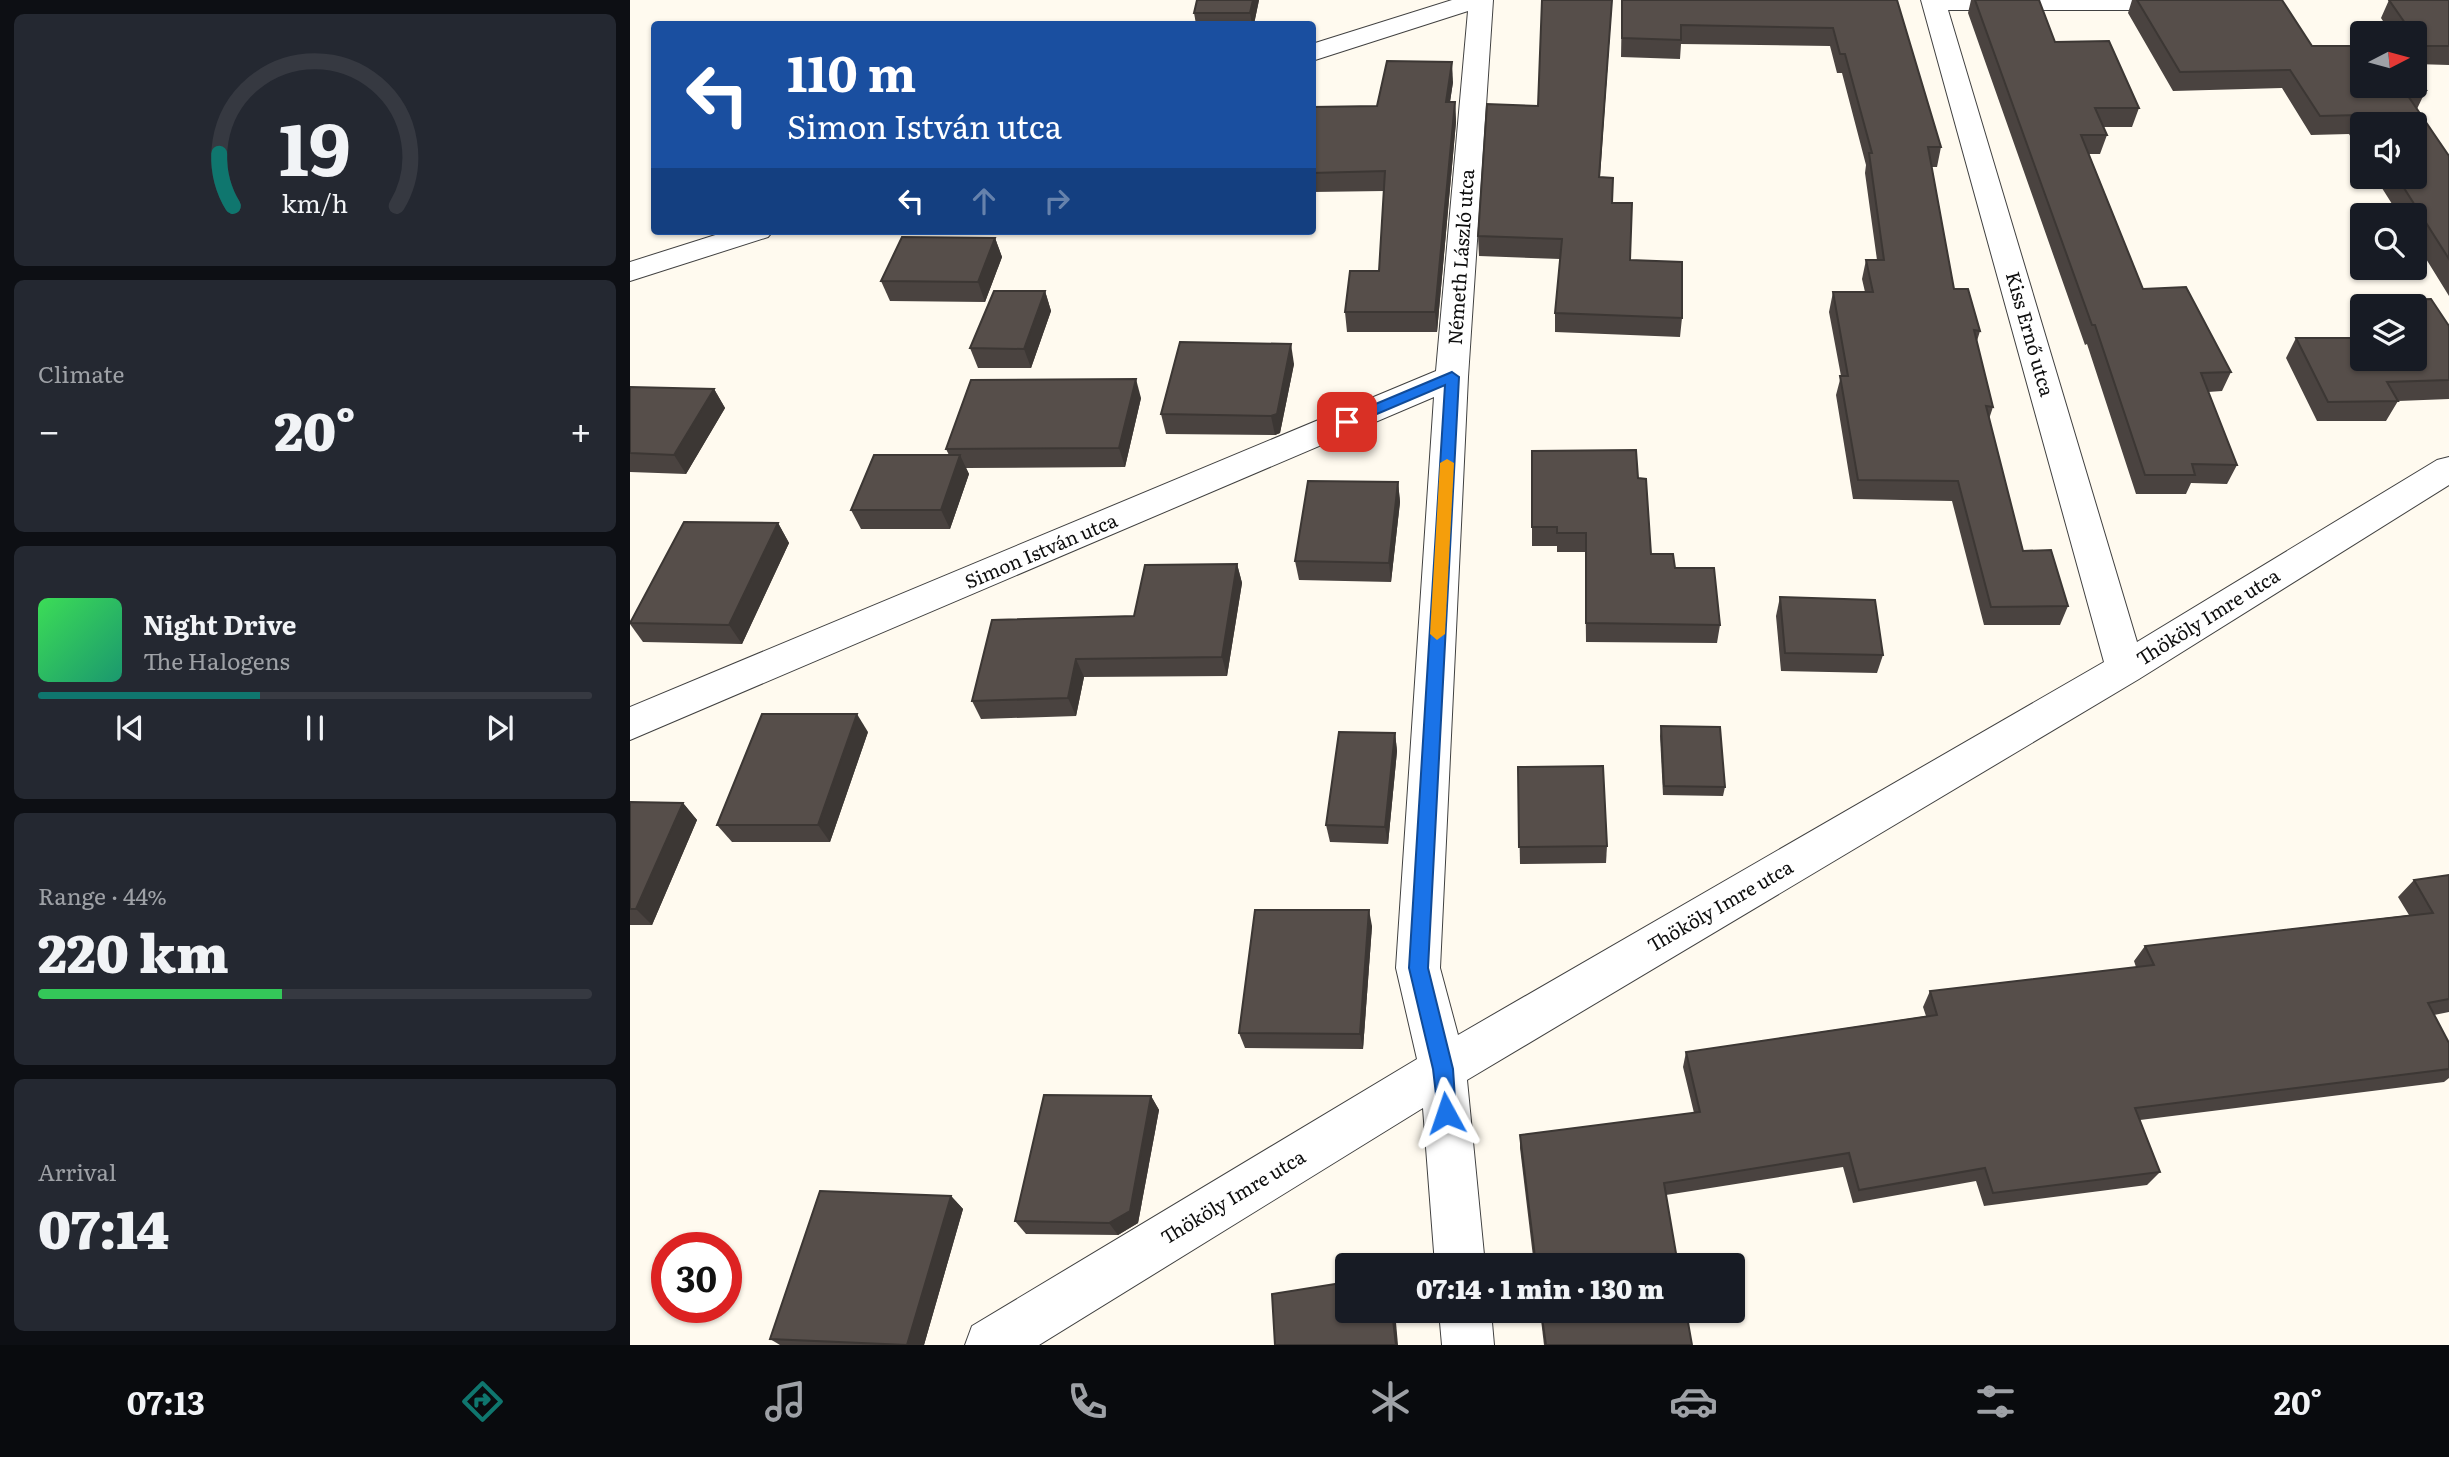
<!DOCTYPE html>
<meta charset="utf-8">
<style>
:root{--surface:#171b24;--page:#242831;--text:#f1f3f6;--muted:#9ea1a6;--line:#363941;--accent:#0f766e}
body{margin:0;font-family:Literata,serif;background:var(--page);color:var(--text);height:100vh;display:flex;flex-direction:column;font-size:26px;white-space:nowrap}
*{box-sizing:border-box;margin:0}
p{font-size:23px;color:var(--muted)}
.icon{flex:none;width:38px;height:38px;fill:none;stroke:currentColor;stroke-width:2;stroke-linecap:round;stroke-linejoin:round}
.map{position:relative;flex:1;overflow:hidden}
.sheet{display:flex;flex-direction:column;gap:14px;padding:14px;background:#0d0f14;width:630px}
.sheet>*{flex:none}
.top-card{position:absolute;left:21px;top:21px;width:665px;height:214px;border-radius:7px;box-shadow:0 2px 5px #0004;background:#1a4fa0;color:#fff;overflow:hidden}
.needle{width:46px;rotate:84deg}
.fabs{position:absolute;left:1720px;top:21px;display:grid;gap:14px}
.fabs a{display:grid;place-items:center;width:77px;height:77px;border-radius:7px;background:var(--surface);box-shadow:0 2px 5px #0004;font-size:35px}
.speed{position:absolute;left:21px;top:1232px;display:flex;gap:14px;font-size:35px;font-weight:700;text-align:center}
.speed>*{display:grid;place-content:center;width:91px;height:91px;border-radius:50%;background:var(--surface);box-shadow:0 2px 5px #0004;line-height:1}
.speed .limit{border:10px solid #d22;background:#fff;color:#111}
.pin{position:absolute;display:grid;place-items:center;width:60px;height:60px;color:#fff;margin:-30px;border-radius:14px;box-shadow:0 4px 10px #0006}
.me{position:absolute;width:77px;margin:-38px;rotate:355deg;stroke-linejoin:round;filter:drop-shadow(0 0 5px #0008)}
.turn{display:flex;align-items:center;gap:24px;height:147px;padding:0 21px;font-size:32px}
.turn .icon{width:91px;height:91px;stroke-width:2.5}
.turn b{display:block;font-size:49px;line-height:60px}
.lanes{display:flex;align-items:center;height:66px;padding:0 21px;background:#0003;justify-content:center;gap:35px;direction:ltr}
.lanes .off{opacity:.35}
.big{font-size:52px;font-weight:800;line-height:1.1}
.sheet .tile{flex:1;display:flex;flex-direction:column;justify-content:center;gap:10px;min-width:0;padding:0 24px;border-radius:10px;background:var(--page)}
.sheet .dial{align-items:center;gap:0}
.dial svg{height:182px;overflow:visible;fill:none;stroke:var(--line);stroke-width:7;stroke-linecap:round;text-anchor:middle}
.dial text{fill:var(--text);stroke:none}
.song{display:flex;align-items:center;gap:21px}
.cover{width:84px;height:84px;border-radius:10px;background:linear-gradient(135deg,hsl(130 70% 55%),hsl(160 70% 35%))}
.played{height:7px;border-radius:4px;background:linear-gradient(90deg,var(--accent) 40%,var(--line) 40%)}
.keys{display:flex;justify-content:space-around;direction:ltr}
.heat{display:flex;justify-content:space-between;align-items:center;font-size:38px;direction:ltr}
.charge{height:10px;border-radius:5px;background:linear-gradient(90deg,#34c759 44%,var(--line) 0)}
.trip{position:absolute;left:705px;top:1253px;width:410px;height:70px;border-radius:7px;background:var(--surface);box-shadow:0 2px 5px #0004;font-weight:800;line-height:70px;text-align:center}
.dock{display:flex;height:112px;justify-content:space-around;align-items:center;background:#090b0e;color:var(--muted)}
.dock .icon{width:49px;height:49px}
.dock .selected{color:var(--accent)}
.dock b{font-size:32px;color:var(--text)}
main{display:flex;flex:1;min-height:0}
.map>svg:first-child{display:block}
</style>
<main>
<section class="sheet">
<div class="tile dial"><svg viewBox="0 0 100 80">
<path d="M14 69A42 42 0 1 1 86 69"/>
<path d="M14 69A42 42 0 0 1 8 46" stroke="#0f766e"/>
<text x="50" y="56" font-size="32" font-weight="700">19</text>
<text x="50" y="72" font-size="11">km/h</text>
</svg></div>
<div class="tile"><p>Climate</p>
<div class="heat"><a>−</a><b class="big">20°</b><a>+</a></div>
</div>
<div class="tile">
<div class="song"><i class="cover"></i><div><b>Night Drive</b><p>The Halogens</p></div></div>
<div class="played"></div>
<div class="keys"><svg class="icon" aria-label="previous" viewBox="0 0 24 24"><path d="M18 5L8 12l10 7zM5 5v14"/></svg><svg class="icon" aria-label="pause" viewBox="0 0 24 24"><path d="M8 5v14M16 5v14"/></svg><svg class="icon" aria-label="next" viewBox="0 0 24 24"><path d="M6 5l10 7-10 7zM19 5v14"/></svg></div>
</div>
<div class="tile"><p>Range · 44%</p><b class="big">220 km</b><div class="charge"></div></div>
<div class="tile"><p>Arrival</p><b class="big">07:14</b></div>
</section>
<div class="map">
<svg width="1819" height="1345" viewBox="0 0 1819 1345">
<rect width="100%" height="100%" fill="#fffaef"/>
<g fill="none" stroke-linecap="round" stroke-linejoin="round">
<!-- minor casing -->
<g stroke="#414141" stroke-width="2">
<g id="minor">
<path d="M 822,0 L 863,0 L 838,377 L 810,968 L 828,1035 L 1474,662 L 1291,0 L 1649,0 L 1646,5 L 1587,10 L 1318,10 L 1507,642 L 1807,460 L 1819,457 L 1819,485 L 1509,679 L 837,1080 L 855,1265 L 805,1265 L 793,1108 L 409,1345 L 335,1345 L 342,1326 L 787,1059 L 766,968 L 804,397 L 0,740 L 0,707 L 806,371 L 838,11 L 682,61 L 682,44 Z"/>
<path d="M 98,231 L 143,231 L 138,237 L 0,281 L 0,262 Z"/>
<path d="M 809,1311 L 861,1311 L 864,1345 L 812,1345 Z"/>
</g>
</g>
<!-- minor -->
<use href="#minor" fill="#fff" fill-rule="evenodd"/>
</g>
<!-- wall -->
<g fill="#4a4340">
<path d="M 629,0 L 624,24 L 566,24 L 564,13 Z"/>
<path d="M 982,0 L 970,177 L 982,203 L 1000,260 L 1052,318 L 1050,337 L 925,332 L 925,313 L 930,259 L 849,256 L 848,236 L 908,106 Z"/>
<path d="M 992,0 L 1267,0 L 1311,147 L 1307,167 L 1302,167 L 1324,289 L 1350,331 L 1347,341 L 1363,407 L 1359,419 L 1393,551 L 1438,606 L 1430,625 L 1354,625 L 1322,501 L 1223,499 L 1206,395 L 1211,376 L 1199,312 L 1203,292 L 1235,292 L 1232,279 L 1236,260 L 1247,260 L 1235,173 L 1236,165 L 1212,73 L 1207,73 L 1200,46 L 1051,44 L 1050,59 L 991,57 Z"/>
<path d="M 1341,0 L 1409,0 L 1425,42 L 1509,108 L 1502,127 L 1473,127 L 1477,135 L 1470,154 L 1459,154 L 1513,289 L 1601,372 L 1592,391 L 1578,392 L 1607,465 L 1597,484 L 1561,483 L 1556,494 L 1506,494 L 1457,344 L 1455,345 L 1338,13 Z"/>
<path d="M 1502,0 L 1652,0 L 1682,46 L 1796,90 L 1787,109 L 1819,156 L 1819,296 L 1785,241 L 1785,215 L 1769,215 L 1745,177 L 1785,177 L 1785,124 L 1732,124 L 1732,156 L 1719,134 L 1681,135 L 1652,88 L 1543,91 L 1498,13 Z"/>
<path d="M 1759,0 L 1819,0 L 1819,65 L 1785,64 L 1785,33 L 1761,33 L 1751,18 Z"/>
<path d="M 823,82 L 820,102 L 825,102 L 826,122 L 807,332 L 717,332 L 715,312 L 749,271 L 754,191 L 682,192 L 682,107 L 747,106 Z"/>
<path d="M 365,238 L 372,257 L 355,302 L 260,301 L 251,281 Z"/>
<path d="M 415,291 L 421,311 L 401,368 L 348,368 L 340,348 Z"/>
<path d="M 1801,299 L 1819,326 L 1819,399 L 1768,401 L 1756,421 L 1687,421 L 1656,358 L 1666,338 L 1732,338 L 1732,359 L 1785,359 L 1785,306 L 1732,306 L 1732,337 L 1723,321 L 1733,301 Z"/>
<path d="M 664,364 L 650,433 L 645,435 L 536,434 L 531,414 Z"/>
<path d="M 0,387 L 84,389 L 95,408 L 56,474 L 0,472 Z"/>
<path d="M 511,398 L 495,467 L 336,468 L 339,474 L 320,529 L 231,529 L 221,510 L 319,455 L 316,449 Z"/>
<path d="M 902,451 L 1008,478 L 1021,554 L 1045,568 L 1090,625 L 1087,643 L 956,642 L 955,552 L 927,552 L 927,546 L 902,546 Z"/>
<path d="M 768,482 L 770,502 L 761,582 L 669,580 L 665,561 Z"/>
<path d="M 148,523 L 159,543 L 112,644 L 13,642 L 0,624 L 0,621 Z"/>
<path d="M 607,564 L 612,583 L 597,676 L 454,677 L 446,716 L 351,719 L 342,701 Z"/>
<path d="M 1150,597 L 1253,655 L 1247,673 L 1151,671 L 1146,616 Z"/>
<path d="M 1031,726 L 1095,787 L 1093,796 L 1033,795 L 1030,736 Z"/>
<path d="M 238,732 L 200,842 L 102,842 L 87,825 Z"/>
<path d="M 765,733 L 767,751 L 758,844 L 700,842 L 696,825 Z"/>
<path d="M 888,767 L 977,846 L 976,863 L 890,864 Z"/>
<path d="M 0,802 L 53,803 L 67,820 L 22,925 L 0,925 Z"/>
<path d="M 1819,875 L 1819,1012 L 1804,1015 L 1819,1043 L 1819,1078 L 1814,1082 L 1510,1120 L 1530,1172 L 1517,1185 L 1354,1206 L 1346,1181 L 1223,1203 L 1213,1167 L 1036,1195 L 1048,1265 L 904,1265 L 890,1148 L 890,1135 L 1064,1113 L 1053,1067 L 1056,1052 L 1296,1016 L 1293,1007 L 1300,991 L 1506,967 L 1504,961 L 1515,946 L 1779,915 L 1768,897 L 1784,880 Z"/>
<path d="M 742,926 L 733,1049 L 615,1048 L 609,1033 Z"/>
<path d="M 521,1096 L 529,1110 L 508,1223 L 488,1235 L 396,1234 L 385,1221 Z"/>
<path d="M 321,1196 L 333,1209 L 294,1345 L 150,1345 L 140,1339 Z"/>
<path d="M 910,1311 L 1056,1311 L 1062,1345 L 914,1345 Z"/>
</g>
<!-- shaded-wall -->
<g fill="#3c3734">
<path d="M 623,0 L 629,0 L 624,24 L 622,24 L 620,13 Z"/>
<path d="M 982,0 L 981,18 L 968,196 L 969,177 Z"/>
<path d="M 822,62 L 823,82 L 817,121 L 816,102 Z"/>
<path d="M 825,102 L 826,122 L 807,332 L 805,312 Z"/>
<path d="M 365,238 L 372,257 L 355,302 L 348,282 Z"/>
<path d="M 415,291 L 421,311 L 401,368 L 394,349 Z"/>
<path d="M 661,344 L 664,364 L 650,433 L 645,435 L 641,416 Z"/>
<path d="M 506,379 L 511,398 L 495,467 L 489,448 Z"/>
<path d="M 84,389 L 95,408 L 56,474 L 44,455 Z"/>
<path d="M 330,455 L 339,474 L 320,529 L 311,510 Z"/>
<path d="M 768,482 L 770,502 L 761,582 L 759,563 Z"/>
<path d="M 148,523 L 159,543 L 112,644 L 99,625 Z"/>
<path d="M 607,564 L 612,583 L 597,676 L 592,657 Z"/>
<path d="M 446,659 L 454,677 L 446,716 L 438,698 Z"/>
<path d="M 227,714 L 238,732 L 200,842 L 188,825 Z"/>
<path d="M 765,733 L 767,751 L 758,844 L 755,827 Z"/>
<path d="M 53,803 L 67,820 L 22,925 L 6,909 Z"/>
<path d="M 739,910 L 742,926 L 733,1049 L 730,1034 Z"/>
<path d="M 521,1096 L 529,1110 L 508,1223 L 488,1235 L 479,1223 Z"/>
<path d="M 321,1196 L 333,1209 L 294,1345 L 277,1345 Z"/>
<path d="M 762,1311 L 765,1311 L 768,1345 L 766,1345 Z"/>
</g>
<!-- building -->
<g fill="#564e4a" stroke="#3c3734" stroke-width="2">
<path d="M 567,0 L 623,0 L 620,13 L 564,13 Z"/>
<path d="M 912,0 L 982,0 L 969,177 L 983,178 L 982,203 L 1002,203 L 1000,260 L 1052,262 L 1052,318 L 925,313 L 932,239 L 848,236 L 857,104 L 908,106 Z"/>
<path d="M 992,0 L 1267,0 L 1311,147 L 1298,147 L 1324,289 L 1338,289 L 1350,331 L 1344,330 L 1363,407 L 1356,406 L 1393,551 L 1421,550 L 1438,606 L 1361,607 L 1328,481 L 1228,480 L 1210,376 L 1218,376 L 1203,292 L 1243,292 L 1236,260 L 1254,260 L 1239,153 L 1242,153 L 1215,54 L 1210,54 L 1203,28 L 1051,25 L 1051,40 L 992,38 Z"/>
<path d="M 1345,0 L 1409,0 L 1425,42 L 1479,41 L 1509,108 L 1465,108 L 1477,135 L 1451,135 L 1513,289 L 1556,287 L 1601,372 L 1571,373 L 1607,465 L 1562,464 L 1565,475 L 1515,475 L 1465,325 L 1462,325 Z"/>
<path d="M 1507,0 L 1652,0 L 1682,46 L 1732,46 L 1732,86 L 1785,86 L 1785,75 L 1796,90 L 1774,90 L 1819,156 L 1819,259 L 1767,177 L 1785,177 L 1785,124 L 1733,124 L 1728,115 L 1690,116 L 1660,70 L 1550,72 Z"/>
<path d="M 1759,0 L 1819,0 L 1819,46 L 1791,46 L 1785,38 L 1785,33 L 1782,33 Z"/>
<path d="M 757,61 L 822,62 L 816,102 L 825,102 L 805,312 L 715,312 L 720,271 L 749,271 L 755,171 L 682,173 L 682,107 L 747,106 Z"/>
<path d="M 272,237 L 365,238 L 348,282 L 251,281 Z"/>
<path d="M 364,291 L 415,291 L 394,349 L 340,348 Z"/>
<path d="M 1801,299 L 1819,326 L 1819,380 L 1757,382 L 1768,401 L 1698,402 L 1666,338 L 1732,338 L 1732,359 L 1785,359 L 1785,306 L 1736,306 L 1733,301 Z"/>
<path d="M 550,342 L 661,344 L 647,414 L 641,416 L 531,414 Z"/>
<path d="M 506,379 L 489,448 L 316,449 L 341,380 Z"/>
<path d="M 0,387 L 84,389 L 44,455 L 0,453 Z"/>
<path d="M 1006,450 L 1008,478 L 1016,479 L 1021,554 L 1043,554 L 1045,568 L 1084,568 L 1090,625 L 956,623 L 956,533 L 927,533 L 927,527 L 902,527 L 902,451 Z"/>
<path d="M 244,455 L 330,455 L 311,510 L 221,510 Z"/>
<path d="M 678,481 L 768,482 L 759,563 L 665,561 Z"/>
<path d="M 54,522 L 148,523 L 99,625 L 0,623 Z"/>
<path d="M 607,564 L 592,657 L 446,659 L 438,698 L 342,701 L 362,620 L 504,616 L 515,565 Z"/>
<path d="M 1150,597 L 1245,600 L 1253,655 L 1155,653 Z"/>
<path d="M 132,714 L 227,714 L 188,825 L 87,825 Z"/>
<path d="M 1031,726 L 1090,727 L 1095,787 L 1034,786 Z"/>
<path d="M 709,732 L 765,733 L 755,827 L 696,825 Z"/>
<path d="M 973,766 L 977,846 L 889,847 L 888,767 Z"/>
<path d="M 0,802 L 53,803 L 6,909 L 0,909 Z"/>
<path d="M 1819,875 L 1819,999 L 1798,1003 L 1819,1043 L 1819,1069 L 1505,1108 L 1530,1172 L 1363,1193 L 1355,1168 L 1229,1190 L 1219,1153 L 1034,1183 L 1048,1265 L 906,1265 L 890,1135 L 1070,1112 L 1056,1052 L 1307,1015 L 1300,991 L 1524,965 L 1515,946 L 1803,913 L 1784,880 Z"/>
<path d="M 625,910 L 739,910 L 730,1034 L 609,1033 Z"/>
<path d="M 414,1095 L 521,1096 L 500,1211 L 479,1223 L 385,1221 Z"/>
<path d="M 190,1191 L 321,1196 L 277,1345 L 140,1339 Z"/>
<path d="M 718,1282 L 718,1311 L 762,1311 L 766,1345 L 645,1345 L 642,1294 Z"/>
<path d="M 911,1311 L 1056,1311 L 1062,1345 L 916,1345 Z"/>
</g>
<!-- route -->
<path fill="#1a73e8" stroke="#114b97" stroke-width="2" d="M 822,372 L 829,377 L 798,968 L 823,1069 L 826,1113 L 823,1120 L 816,1123 L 809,1120 L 803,1069 L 779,968 L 815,385 L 721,425 L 712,425 L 710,422 L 712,418 Z"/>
<!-- slow -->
<path fill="#f59e0b" d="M 817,459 L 824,463 L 815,634 L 807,640 L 800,634 L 810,463 Z"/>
<g text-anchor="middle" stroke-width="7" stroke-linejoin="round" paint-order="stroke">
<!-- street labels -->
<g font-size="19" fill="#0e0e0e" stroke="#fff">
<text transform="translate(831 257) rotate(-86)" y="7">Németh László utca</text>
<text transform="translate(1400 334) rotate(74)" y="7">Kiss Ernő utca</text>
<text transform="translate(411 551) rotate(-23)" y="7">Simon István utca</text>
<text transform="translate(1578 617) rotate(-32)" y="7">Thököly Imre utca</text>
<text transform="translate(1090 906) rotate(-30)" y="7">Thököly Imre utca</text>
<text transform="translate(603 1197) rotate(-31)" y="7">Thököly Imre utca</text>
</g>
</g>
</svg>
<div class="fabs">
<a><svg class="needle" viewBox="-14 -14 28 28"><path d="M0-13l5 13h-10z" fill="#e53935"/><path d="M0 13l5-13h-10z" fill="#9ea1a6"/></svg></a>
<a><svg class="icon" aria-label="sound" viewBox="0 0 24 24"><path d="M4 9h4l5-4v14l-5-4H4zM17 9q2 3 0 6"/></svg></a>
<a><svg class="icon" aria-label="search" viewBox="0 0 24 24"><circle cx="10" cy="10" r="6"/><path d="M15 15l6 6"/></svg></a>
<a><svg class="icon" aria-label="layers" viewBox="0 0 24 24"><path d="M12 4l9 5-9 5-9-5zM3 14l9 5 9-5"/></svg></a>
</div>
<div class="speed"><div class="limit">30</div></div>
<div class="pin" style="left:717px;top:422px;background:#d93025"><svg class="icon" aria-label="arrive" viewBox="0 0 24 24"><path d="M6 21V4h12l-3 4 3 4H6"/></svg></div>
<svg class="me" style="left:816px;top:1113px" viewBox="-20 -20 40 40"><path d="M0-17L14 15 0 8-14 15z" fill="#1a73e8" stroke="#fff" stroke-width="4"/></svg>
<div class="trip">07:14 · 1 min · 130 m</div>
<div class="top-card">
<div class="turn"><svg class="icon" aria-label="left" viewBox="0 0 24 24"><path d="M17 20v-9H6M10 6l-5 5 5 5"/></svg><div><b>110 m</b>Simon István utca</div></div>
<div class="lanes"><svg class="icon" aria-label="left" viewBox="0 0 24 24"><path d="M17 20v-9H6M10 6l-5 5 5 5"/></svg><svg class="icon off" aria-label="ahead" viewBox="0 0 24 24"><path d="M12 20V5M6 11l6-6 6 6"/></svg><svg class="icon off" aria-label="right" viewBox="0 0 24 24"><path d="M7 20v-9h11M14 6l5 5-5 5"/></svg></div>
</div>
</div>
</main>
<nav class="dock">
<b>07:13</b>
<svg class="icon selected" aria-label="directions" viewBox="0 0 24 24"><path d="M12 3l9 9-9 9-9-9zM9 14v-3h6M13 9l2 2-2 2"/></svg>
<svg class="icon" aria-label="music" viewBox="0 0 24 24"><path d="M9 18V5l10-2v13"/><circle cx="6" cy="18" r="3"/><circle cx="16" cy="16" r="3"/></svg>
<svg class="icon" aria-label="phone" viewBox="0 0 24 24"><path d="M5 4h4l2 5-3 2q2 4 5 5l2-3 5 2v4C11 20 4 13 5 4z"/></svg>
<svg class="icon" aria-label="climate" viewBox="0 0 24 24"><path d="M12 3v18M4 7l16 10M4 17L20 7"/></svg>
<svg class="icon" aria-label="car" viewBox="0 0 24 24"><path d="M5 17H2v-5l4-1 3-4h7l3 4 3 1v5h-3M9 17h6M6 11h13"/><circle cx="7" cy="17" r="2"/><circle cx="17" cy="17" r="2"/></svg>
<svg class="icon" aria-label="filters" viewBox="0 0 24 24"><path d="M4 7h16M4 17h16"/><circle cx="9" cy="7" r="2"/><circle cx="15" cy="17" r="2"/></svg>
<b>20°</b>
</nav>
